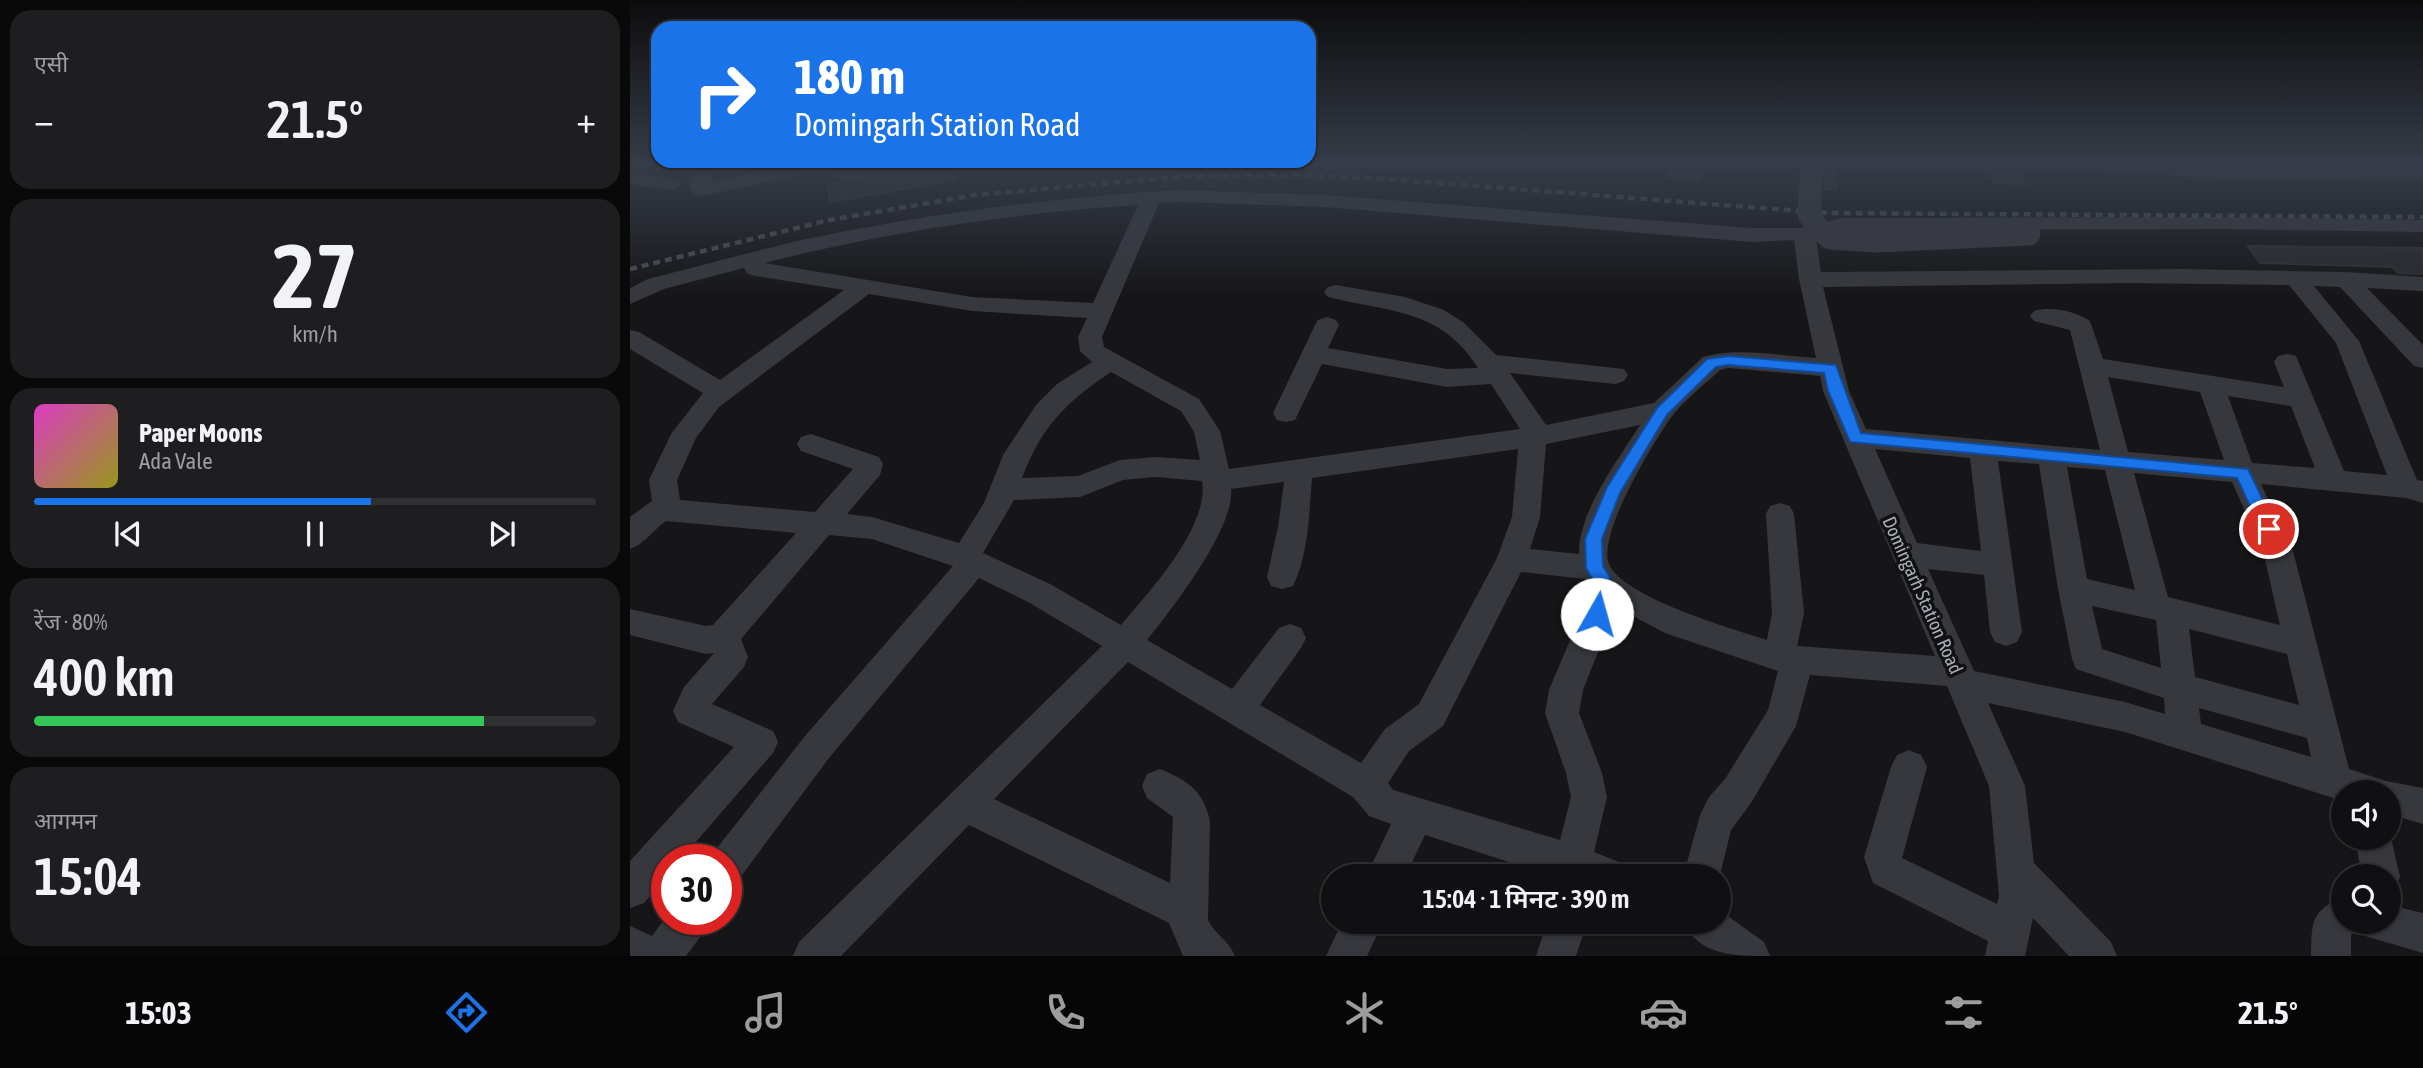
<!DOCTYPE html>
<html lang="hi">
<meta charset="utf-8">
<style>
:root{--surface:#101012;--page:#1e1e20;--text:#f1f3f6;--muted:#9c9d9f;--line:#303032;--accent:#1a73e8}
body{margin:0;font-family:"Asap Condensed","Noto Sans Devanagari",sans-serif;background:var(--page);color:var(--text);height:100vh;display:flex;flex-direction:column;font-size:26px;white-space:nowrap}
*{box-sizing:border-box;margin:0}
p{font-size:23px;color:var(--muted)}
.icon{flex:none;width:38px;height:38px;fill:none;stroke:currentColor;stroke-width:2;stroke-linecap:round;stroke-linejoin:round}
.map{position:relative;flex:1;overflow:hidden}
.drawer{display:flex;flex-direction:column;gap:10px;padding:10px;background:#09090a;width:630px}
.drawer>*{flex:none}
.top-card{position:absolute;left:21px;top:21px;width:665px;height:147px;border-radius:21px;box-shadow:0 2px 5px #0004,0 0 0 2px var(--line);background:#1a73e8;color:#fff;overflow:hidden}
.controls{position:absolute;left:1701px;top:780px;display:grid;gap:14px}
.controls a{display:grid;place-items:center;width:70px;height:70px;border-radius:50%;background:var(--surface);box-shadow:0 2px 5px #0004,0 0 0 2px var(--line);font-size:35px}
.speed{position:absolute;left:21px;top:844px;display:flex;gap:14px;font-size:35px;font-weight:700;text-align:center}
.speed>*{display:grid;place-content:center;width:91px;height:91px;border-radius:50%;background:var(--surface);box-shadow:0 2px 5px #0004,0 0 0 2px var(--line);line-height:1}
.speed .limit{border:10px solid #d22;background:#fff;color:#111}
.pin{position:absolute;display:grid;place-items:center;width:60px;height:60px;color:#fff;margin:-30px;border:4px solid #fff;border-radius:50%;box-shadow:0 2px 7px #0007}
.me{position:absolute;width:77px;margin:-38px;rotate:7deg;stroke-linejoin:round;filter:drop-shadow(0 0 5px #0008)}
.turn{display:flex;align-items:center;gap:24px;height:147px;padding:0 28px;font-size:32px}
.turn .icon{width:91px;height:91px;stroke-width:2.5}
.turn b{display:block;font-size:49px;line-height:60px}
.big{font-size:52px;font-weight:600;line-height:1.1}
.drawer .tile{flex:1;display:flex;flex-direction:column;justify-content:center;gap:10px;min-width:0;padding:0 24px;border-radius:21px;background:var(--page)}
.drawer .dial{align-items:center;gap:0}
.dial b{font-size:91px;line-height:1}
.song{display:flex;align-items:center;gap:21px}
.cover{width:84px;height:84px;border-radius:10px;background:linear-gradient(135deg,hsl(310 70% 55%),hsl(60 70% 35%))}
.played{height:7px;border-radius:4px;background:linear-gradient(90deg,var(--accent) 60%,var(--line) 60%)}
.keys{display:flex;justify-content:space-around;direction:ltr}
.heat{display:flex;justify-content:space-between;align-items:center;font-size:38px;direction:ltr}
.charge{height:10px;border-radius:5px;background:linear-gradient(90deg,#34c759 80%,var(--line) 0)}
.trip{position:absolute;left:691px;top:864px;width:410px;height:70px;border-radius:35px;background:var(--surface);box-shadow:0 2px 5px #0004,0 0 0 2px var(--line);font-weight:600;line-height:70px;text-align:center}
.menu{display:flex;height:112px;justify-content:space-around;align-items:center;background:#060607;color:var(--muted)}
.menu .icon{width:49px;height:49px}
.menu .current{color:var(--accent)}
.menu b{font-size:32px;color:var(--text)}
main{display:flex;flex:1;min-height:0}
.map>svg:first-child{display:block}
</style>
<main>
<section class="drawer">
<div class="tile"><p>एसी</p>
<div class="heat"><a>−</a><b class="big">21.5°</b><a>+</a></div>
</div>
<div class="tile dial"><b>27</b><p>km/h</p></div>
<div class="tile">
<div class="song"><i class="cover"></i><div><b>Paper Moons</b><p>Ada Vale</p></div></div>
<div class="played"></div>
<div class="keys"><svg class="icon" aria-label="previous" viewBox="0 0 24 24"><path d="M18 5L8 12l10 7zM5 5v14"/></svg><svg class="icon" aria-label="pause" viewBox="0 0 24 24"><path d="M8 5v14M16 5v14"/></svg><svg class="icon" aria-label="next" viewBox="0 0 24 24"><path d="M6 5l10 7-10 7zM19 5v14"/></svg></div>
</div>
<div class="tile"><p>रेंज · 80%</p><b class="big">400 km</b><div class="charge"></div></div>
<div class="tile"><p>आगमन</p><b class="big">15:04</b></div>
</section>
<div class="map">
<svg width="1793" height="956" viewBox="0 0 1793 956">
<rect width="100%" height="100%" fill="#161618"/>
<!-- building -->
<g fill="#29292c" stroke="#303034" stroke-width="2">
<path d="M 1043,163 L 1073,163 L 1069,181 L 1039,177 Z"/>
<path d="M 1196,163 L 1204,163 L 1206,190 L 1195,189 Z"/>
<path d="M 1357,163 L 1387,163 L 1395,184 L 1364,182 Z"/>
<path d="M 323,165 L 325,180 L 200,202 L 198,184 L 304,172 Z"/>
<path d="M 1618,246 L 1793,248 L 1793,274 L 1768,273 L 1763,267 L 1630,263 Z"/>
</g>
<g fill="none" stroke-linecap="round" stroke-linejoin="round">
<!-- minor -->
<g fill="#37383d" fill-rule="evenodd">
<path d="M 60,163 L 83,163 L 85,167 L 81,182 L 169,163 L 211,163 L 217,169 L 255,163 L 314,163 L 304,169 L 214,181 L 193,170 L 72,196 L 65,194 L 59,188 L 65,169 Z"/>
<path d="M 1465,163 L 1534,163 L 1634,169 L 1793,167 L 1793,179 L 1594,180 L 1475,169 Z"/>
<path d="M 0,172 L 47,180 L 50,184 L 47,188 L 40,190 L 0,184 Z"/>
<path d="M 550,190 L 695,195 L 1122,228 L 1176,228 L 1211,218 L 1594,217 L 1793,220 L 1793,232 L 1594,229 L 1213,230 L 1186,239 L 1191,272 L 1550,269 L 1715,272 L 1793,277 L 1793,291 L 1737,288 L 1793,345 L 1793,368 L 1784,366 L 1710,287 L 1684,286 L 1729,341 L 1787,480 L 1793,481 L 1793,503 L 1776,498 L 1631,484 L 1663,551 L 1719,769 L 1756,781 L 1793,788 L 1793,824 L 1759,814 L 1759,793 L 1713,793 L 1713,801 L 1495,732 L 1358,703 L 1395,786 L 1404,863 L 1481,942 L 1487,956 L 1439,956 L 1403,918 L 1395,956 L 1355,956 L 1358,941 L 1243,883 L 1234,857 L 1261,767 L 1267,755 L 1279,750 L 1291,755 L 1297,767 L 1272,858 L 1367,904 L 1369,896 L 1359,786 L 1317,686 L 1180,675 L 1166,726 L 1121,803 L 1101,830 L 1088,883 L 1088,877 L 1053,877 L 1070,815 L 1079,797 L 1095,779 L 1138,710 L 1148,671 L 1035,633 L 984,606 L 983,614 L 953,690 L 949,713 L 972,773 L 977,797 L 964,852 L 994,864 L 1000,877 L 926,877 L 795,835 L 775,877 L 736,877 L 761,824 L 739,816 L 723,797 L 498,662 L 364,799 L 540,883 L 543,817 L 517,798 L 512,786 L 517,774 L 530,769 C 558,780 574,792 580,821 L 578,920 C 585,935 598,939 605,956 L 553,956 L 539,923 L 339,825 L 211,956 L 163,956 L 169,942 L 472,646 L 398,602 L 349,578 L 199,758 L 109,879 L 96,885 L 96,859 L 80,859 L 83,853 L 175,736 L 323,566 L 242,539 L 199,535 L 111,639 L 118,657 L 114,667 L 82,704 L 143,731 L 148,742 L 143,753 L 51,859 L 37,859 L 37,876 L 14,903 L 0,908 L 0,861 L 104,747 L 48,722 L 43,711 L 54,687 L 84,653 L 76,654 L 0,635 L 0,609 L 76,626 L 83,625 L 166,533 L 36,521 C 23,530 15,544 0,549 L 0,517 L 22,501 L 19,480 L 41,434 L 73,393 L 0,349 L 0,330 L 9,332 L 90,380 L 214,290 L 126,276 L 118,274 L 114,268 L 34,289 L 0,304 L 0,288 L 18,279 C 70,266 120,252 172,240 C 296,214 423,197 550,190 ZM 550,202 L 695,207 L 1122,242 L 1164,240 L 1169,279 L 1186,358 C 1149,356 1109,347 1073,357 L 1024,403 L 916,425 L 880,373 L 985,384 L 994,381 L 998,375 L 994,369 L 866,355 L 833,322 L 814,310 L 775,297 L 706,285 L 698,287 L 694,292 L 698,297 C 757,312 811,308 848,368 L 817,369 L 698,348 L 709,325 L 706,320 L 697,317 L 688,320 L 685,325 L 643,413 L 647,420 L 656,422 L 665,420 L 692,364 L 817,387 L 861,384 L 890,429 L 599,469 L 590,431 L 569,399 L 474,347 L 472,337 L 529,203 ZM 508,205 L 463,303 L 342,297 L 134,263 C 251,233 387,212 508,205 ZM 1501,283 L 1659,285 L 1706,343 L 1757,475 L 1714,471 L 1666,356 L 1657,354 L 1648,356 L 1644,362 L 1654,387 L 1473,359 L 1460,321 C 1445,311 1421,306 1404,311 L 1400,316 L 1404,321 L 1440,330 L 1470,450 L 1236,429 L 1219,391 L 1193,287 ZM 239,294 L 342,311 L 457,318 L 448,337 L 450,351 L 462,362 L 427,384 L 406,405 L 373,455 L 354,503 L 329,543 L 242,517 L 217,514 L 250,475 L 253,464 L 249,457 L 181,434 L 171,437 L 167,444 L 171,451 L 223,469 L 185,512 L 50,500 L 47,480 L 66,438 L 89,407 ZM 1098,368 L 1190,376 L 1193,391 L 1305,656 L 1167,646 L 1174,613 L 1164,514 L 1160,506 L 1150,503 L 1140,506 L 1136,514 L 1142,613 L 1137,640 C 1103,629 992,597 979,564 C 967,535 1022,445 1040,419 C 1053,401 1074,385 1090,370 ZM 481,372 L 551,411 L 564,432 L 570,460 L 525,457 L 490,460 L 448,476 L 392,478 C 412,426 435,403 481,372 ZM 1478,377 L 1570,392 L 1594,460 L 1498,452 ZM 1598,396 L 1661,406 L 1685,468 L 1622,463 ZM 1010,425 C 988,460 948,512 949,554 L 900,549 L 910,517 L 916,444 ZM 888,449 L 882,517 L 867,558 L 789,704 L 755,729 L 731,763 L 630,705 L 671,648 L 676,638 L 671,628 L 660,624 L 649,628 L 602,689 L 517,640 C 542,609 605,528 601,489 L 654,482 L 648,527 L 637,577 L 641,586 L 652,589 L 663,586 C 679,554 679,512 682,478 ZM 1245,449 L 1340,458 L 1351,551 L 1287,543 ZM 1368,461 L 1409,464 L 1428,589 L 1442,659 L 1446,669 L 1534,698 L 1535,714 L 1495,702 L 1344,671 L 1298,569 L 1354,575 L 1360,632 L 1365,642 L 1376,646 L 1387,642 L 1392,632 ZM 1437,467 L 1475,470 L 1505,590 L 1457,579 ZM 1504,473 L 1602,482 L 1633,551 L 1650,625 L 1538,597 ZM 525,477 L 572,481 C 580,526 519,592 491,625 L 420,584 L 353,553 L 384,500 L 450,497 L 493,480 ZM 891,572 L 955,579 L 951,614 L 919,690 L 915,713 L 936,773 L 941,797 L 930,840 L 763,790 L 758,783 L 779,751 L 813,726 ZM 1462,606 L 1526,620 L 1531,668 L 1472,649 ZM 1559,629 L 1657,654 L 1669,705 L 1565,677 ZM 1569,708 L 1677,738 L 1681,757 L 1571,724 Z"/>
<path d="M 1759,829 L 1770,877 L 1764,890 L 1759,893 L 1759,877 L 1732,877 L 1725,838 L 1759,838 Z"/>
<path d="M 1713,897 L 1713,922 L 1759,922 L 1759,905 L 1793,913 L 1793,953 L 1735,936 L 1730,923 L 1721,935 L 1721,956 L 1681,956 C 1682,923 1680,911 1713,897 Z"/>
<path d="M 1088,909 L 1134,942 L 1140,956 C 1104,956 1070,956 1053,922 L 1088,922 Z"/>
<path d="M 37,916 L 37,919 L 79,919 L 73,933 L 56,956 L 0,956 L 0,926 L 22,936 Z"/>
<path d="M 712,922 L 753,922 L 737,956 L 696,956 Z"/>
<path d="M 917,922 L 957,922 L 946,956 L 906,956 Z"/>
</g>
<!-- rail -->
<path stroke="#4a4c52" stroke-width="4.5" stroke-dasharray="7 5" stroke-linecap="butt" d="M 0,269 L 199,220 L 345,195 L 557,176 L 672,175 L 755,179 L 1198,213 L 1793,217"/>
<!-- minor-bridge -->
<path stroke="#37383d" stroke-width="23" d="M 1182,163 L 1179,214 L 1186,226 L 1200,238 L 1246,241 L 1399,234"/>
</g>
<!-- sky -->
<linearGradient id="sky" x2="0" y2="1"><stop stop-color="#0c0c0d"/><stop offset="0.55" stop-color="#363c48"/><stop offset="1" stop-color="#363c48" stop-opacity="0"/></linearGradient>
<rect width="1793" height="297" fill="url(#sky)"/>
<!-- route -->
<path fill="#1a73e8" stroke="#114b97" stroke-width="2" d="M 1098,356 L 1206,365 L 1231,433 L 1618,469 L 1647,529 L 1645,534 L 1633,534 L 1607,478 L 1220,442 L 1198,391 L 1194,373 L 1098,365 L 1086,367 L 1037,415 L 990,493 L 972,539 L 973,566 L 980,577 L 976,614 L 973,619 L 967,621 L 961,619 L 958,614 L 962,579 L 956,568 L 955,539 L 977,487 L 1027,408 L 1077,359 Z"/>
<g text-anchor="middle" stroke-width="7" stroke-linejoin="round" paint-order="stroke">
<!-- street labels -->
<g font-size="19" fill="#a8adb8" stroke="#111113">
<text transform="translate(1293 595) rotate(66)" y="7">Domingarh Station Road</text>
</g>
</g>
</svg>
<div class="controls">
<a><svg class="icon" aria-label="sound" viewBox="0 0 24 24"><path d="M4 9h4l5-4v14l-5-4H4zM17 9q2 3 0 6"/></svg></a>
<a><svg class="icon" aria-label="search" viewBox="0 0 24 24"><circle cx="10" cy="10" r="6"/><path d="M15 15l6 6"/></svg></a>
</div>
<div class="speed"><div class="limit">30</div></div>
<div class="pin" style="left:1639px;top:529px;background:#d93025"><svg class="icon" aria-label="arrive" viewBox="0 0 24 24"><path d="M6 21V4h12l-3 4 3 4H6"/></svg></div>
<svg class="me" style="left:967px;top:614px" viewBox="-20 -20 40 40"><circle r="19" fill="#fff"/><path d="M0-13L10 11 0 6-10 11z" fill="#1a73e8"/></svg>
<div class="trip">15:04 · 1 मिनट · 390 m</div>
<div class="top-card">
<div class="turn"><svg class="icon" aria-label="right" viewBox="0 0 24 24"><path d="M7 20v-9h11M14 6l5 5-5 5"/></svg><div><b>180 m</b>Domingarh Station Road</div></div>
</div>
</div>
</main>
<nav class="menu">
<b>15:03</b>
<svg class="icon current" aria-label="directions" viewBox="0 0 24 24"><path d="M12 3l9 9-9 9-9-9zM9 14v-3h6M13 9l2 2-2 2"/></svg>
<svg class="icon" aria-label="music" viewBox="0 0 24 24"><path d="M9 18V5l10-2v13"/><circle cx="6" cy="18" r="3"/><circle cx="16" cy="16" r="3"/></svg>
<svg class="icon" aria-label="phone" viewBox="0 0 24 24"><path d="M5 4h4l2 5-3 2q2 4 5 5l2-3 5 2v4C11 20 4 13 5 4z"/></svg>
<svg class="icon" aria-label="climate" viewBox="0 0 24 24"><path d="M12 3v18M4 7l16 10M4 17L20 7"/></svg>
<svg class="icon" aria-label="car" viewBox="0 0 24 24"><path d="M5 17H2v-5l4-1 3-4h7l3 4 3 1v5h-3M9 17h6M6 11h13"/><circle cx="7" cy="17" r="2"/><circle cx="17" cy="17" r="2"/></svg>
<svg class="icon" aria-label="filters" viewBox="0 0 24 24"><path d="M4 7h16M4 17h16"/><circle cx="9" cy="7" r="2"/><circle cx="15" cy="17" r="2"/></svg>
<b>21.5°</b>
</nav>
